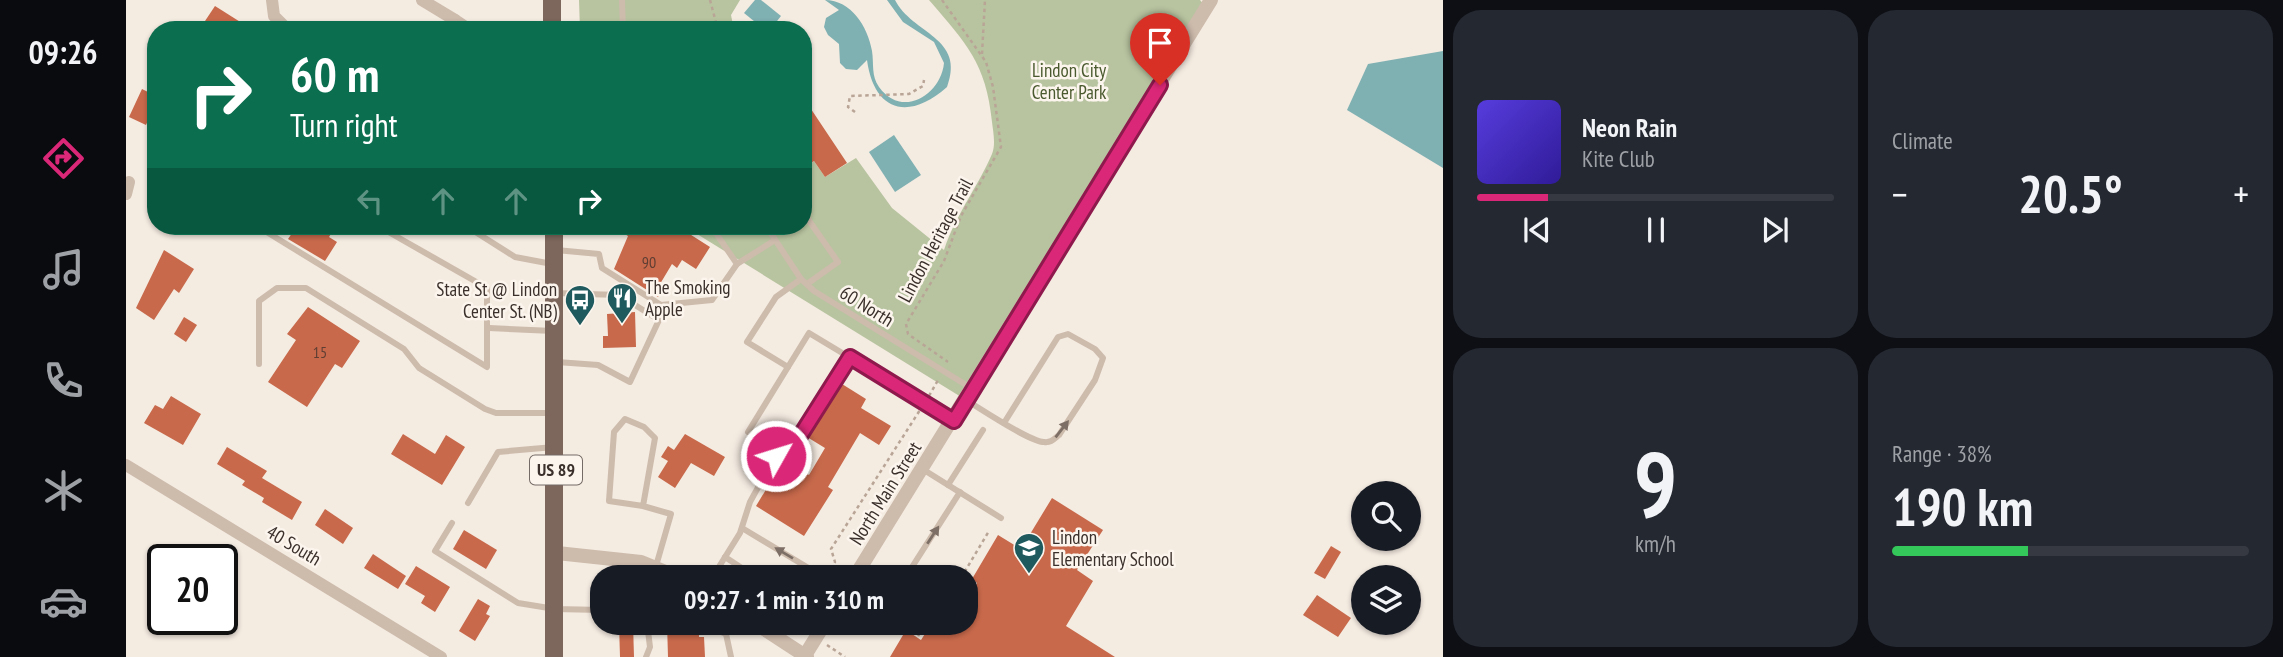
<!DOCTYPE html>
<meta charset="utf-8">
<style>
:root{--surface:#171b24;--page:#242831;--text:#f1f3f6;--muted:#9ea1a6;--line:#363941;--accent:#db2777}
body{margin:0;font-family:"PT Sans Narrow",sans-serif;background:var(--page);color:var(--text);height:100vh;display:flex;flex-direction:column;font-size:26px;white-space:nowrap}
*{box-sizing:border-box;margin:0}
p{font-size:23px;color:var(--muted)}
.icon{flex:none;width:38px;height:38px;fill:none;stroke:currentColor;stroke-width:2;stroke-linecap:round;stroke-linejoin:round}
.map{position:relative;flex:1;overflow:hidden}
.sheet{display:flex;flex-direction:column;gap:10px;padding:10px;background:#0d0f14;width:840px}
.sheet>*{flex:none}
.guide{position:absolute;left:21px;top:21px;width:665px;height:214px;border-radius:28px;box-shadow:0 2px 5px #0004;background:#0b6e4f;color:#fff;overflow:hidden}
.controls{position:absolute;left:1225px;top:481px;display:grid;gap:14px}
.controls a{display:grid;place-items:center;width:70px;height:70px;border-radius:50%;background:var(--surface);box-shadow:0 2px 5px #0004;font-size:35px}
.speed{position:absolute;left:21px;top:544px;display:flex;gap:14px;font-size:35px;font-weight:700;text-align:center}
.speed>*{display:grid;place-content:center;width:91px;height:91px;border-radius:50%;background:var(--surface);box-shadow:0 2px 5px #0004;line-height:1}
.speed .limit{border:4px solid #111;border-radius:10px;background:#fff;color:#111}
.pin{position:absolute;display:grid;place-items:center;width:60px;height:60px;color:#fff;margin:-72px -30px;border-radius:50% 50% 50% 0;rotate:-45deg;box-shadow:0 0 7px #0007}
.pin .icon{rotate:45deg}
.me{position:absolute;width:77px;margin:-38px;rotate:51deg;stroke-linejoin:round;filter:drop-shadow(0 0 5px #0008)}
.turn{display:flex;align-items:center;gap:24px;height:147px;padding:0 28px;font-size:32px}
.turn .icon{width:91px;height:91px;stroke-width:2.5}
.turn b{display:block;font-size:49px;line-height:60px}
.lanes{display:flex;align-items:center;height:66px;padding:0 28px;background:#0003;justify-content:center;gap:35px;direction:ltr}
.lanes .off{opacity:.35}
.big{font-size:52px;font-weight:700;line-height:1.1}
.sheet .tile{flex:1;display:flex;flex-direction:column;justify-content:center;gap:10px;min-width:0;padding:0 24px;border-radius:28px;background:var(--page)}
.sheet .dial{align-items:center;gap:0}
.dial b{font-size:91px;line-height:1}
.song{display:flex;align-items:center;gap:21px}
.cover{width:84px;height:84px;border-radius:10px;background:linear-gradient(135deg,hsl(250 70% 55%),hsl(250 70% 35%))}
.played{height:7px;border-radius:4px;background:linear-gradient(90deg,var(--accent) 20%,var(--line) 20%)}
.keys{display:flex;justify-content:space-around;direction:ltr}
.heat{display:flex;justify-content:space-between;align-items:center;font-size:38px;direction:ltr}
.charge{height:10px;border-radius:5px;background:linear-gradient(90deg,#34c759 38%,var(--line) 0)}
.sheet .tiles{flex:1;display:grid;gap:10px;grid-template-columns:repeat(2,1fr)}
.trip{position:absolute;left:464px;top:565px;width:388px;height:70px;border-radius:28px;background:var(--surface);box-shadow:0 2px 5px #0004;font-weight:700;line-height:70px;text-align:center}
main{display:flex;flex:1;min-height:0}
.dock{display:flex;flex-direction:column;width:126px;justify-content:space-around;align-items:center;background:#090b0e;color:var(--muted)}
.dock .icon{width:49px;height:49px}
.dock .current{color:var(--accent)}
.dock b{font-size:32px;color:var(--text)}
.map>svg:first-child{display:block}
</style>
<main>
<nav class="dock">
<b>09:26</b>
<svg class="icon current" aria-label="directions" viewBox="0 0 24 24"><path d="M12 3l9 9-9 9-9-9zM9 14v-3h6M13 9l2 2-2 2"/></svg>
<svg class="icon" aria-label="music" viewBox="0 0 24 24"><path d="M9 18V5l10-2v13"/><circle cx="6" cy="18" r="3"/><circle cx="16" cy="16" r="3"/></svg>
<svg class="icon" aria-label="phone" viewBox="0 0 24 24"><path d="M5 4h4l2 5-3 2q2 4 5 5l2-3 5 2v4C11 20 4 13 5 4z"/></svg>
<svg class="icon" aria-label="climate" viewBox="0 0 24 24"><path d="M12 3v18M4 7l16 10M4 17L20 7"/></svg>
<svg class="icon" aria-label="car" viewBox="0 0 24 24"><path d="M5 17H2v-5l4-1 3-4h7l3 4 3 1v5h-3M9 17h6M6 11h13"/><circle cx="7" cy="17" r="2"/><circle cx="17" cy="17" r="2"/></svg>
</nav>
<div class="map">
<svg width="1317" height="657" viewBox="0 0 1317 657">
<rect width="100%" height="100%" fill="#f4ebe1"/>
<!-- green -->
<g fill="#b8c4a0">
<path d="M 453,0 L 614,0 L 605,15 L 608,30 L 454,30 Z"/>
<path d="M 803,0 L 1074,0 L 1080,8 L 840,400 L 558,226 L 677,226 L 677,163 L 680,167 L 688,161 L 699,177 L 730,158 L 766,208 L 818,250 C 831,212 852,187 866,154 C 870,144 867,131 866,122 C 860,63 840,43 803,0 Z"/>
</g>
<!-- water -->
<g fill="#7fb0b2">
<path d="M 629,0 L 635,0 L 655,16 L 644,30 L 639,30 L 618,13 Z"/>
<path d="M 699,0 C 725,0 742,27 746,51 C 748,64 745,76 753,87 C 776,119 815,95 818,63 L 808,42 L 777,22 L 761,0 L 769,0 C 786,34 840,37 821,87 C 783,121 748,112 741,60 L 731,70 L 720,69 L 714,63 L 713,44 L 702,35 L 698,27 L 700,18 L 713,10 Z"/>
<path d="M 1317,51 L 1317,168 L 1221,110 L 1242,64 Z"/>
<path d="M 768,135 L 795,175 L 769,192 L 743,152 Z"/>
</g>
<!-- building -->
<g fill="#c8694b">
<path d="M 89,6 L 127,30 L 85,30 L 77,24 Z"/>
<path d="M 16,89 L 30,96 L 30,119 L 24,116 L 20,125 L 3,117 Z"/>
<path d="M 677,97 L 721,163 L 699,177 L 688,161 L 677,168 Z"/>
<path d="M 171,226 L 210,226 L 203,237 L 211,242 L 199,261 L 162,239 Z"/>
<path d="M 485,226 L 551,226 L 584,247 L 570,269 L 556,260 L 551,268 L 546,264 L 534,284 L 538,287 L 532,297 L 488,269 L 502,236 Z"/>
<path d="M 38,250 L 68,269 L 53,293 L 48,289 L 28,320 L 10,308 Z"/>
<path d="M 182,307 L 234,341 L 216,368 L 209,364 L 181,407 L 142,382 L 170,340 L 161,334 Z"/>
<path d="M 509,312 L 510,347 L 477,348 L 477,336 L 482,336 L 481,314 Z"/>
<path d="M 58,317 L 71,325 L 60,342 L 48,334 Z"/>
<path d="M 716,384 L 740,399 L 735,408 L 765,426 L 753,445 L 734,433 L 702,487 L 707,490 L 678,536 L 630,506 L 658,460 L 683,475 L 699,448 L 681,437 Z"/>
<path d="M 45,396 L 75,414 L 57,445 L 18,423 L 29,405 L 37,409 Z"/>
<path d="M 277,434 L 309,454 L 320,435 L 339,447 L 316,485 L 265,454 Z"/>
<path d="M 559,434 L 599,457 L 588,476 L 565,463 L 549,488 L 532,477 L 542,461 L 535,457 L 542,446 L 548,450 Z"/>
<path d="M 101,447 L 141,471 L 136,478 L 176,502 L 166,520 L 136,502 L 138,498 L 116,485 L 119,481 L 91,464 Z"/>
<path d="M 926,498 L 977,530 L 951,570 L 967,581 L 940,626 L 989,657 L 764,657 L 780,630 L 795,640 L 806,623 L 840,623 L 840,601 L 851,583 L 846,579 L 872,535 L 895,549 Z"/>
<path d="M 199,509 L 227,528 L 217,544 L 189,525 Z"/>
<path d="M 338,530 L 371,550 L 360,569 L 327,549 Z"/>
<path d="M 1205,546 L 1215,552 L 1199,579 L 1188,573 Z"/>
<path d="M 247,554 L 280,576 L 272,589 L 238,568 Z"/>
<path d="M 290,566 L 324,587 L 309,612 L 295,603 L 299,596 L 279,584 Z"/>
<path d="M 1191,595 L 1225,618 L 1212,637 L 1177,615 Z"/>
<path d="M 352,599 L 364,606 L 360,614 L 364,616 L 349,641 L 333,631 Z"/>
<path d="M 493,623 L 507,623 L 508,657 L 494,657 Z"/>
<path d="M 541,623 L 560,623 L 573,631 L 573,637 L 578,637 L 579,657 L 542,657 Z"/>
</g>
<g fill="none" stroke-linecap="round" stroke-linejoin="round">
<!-- path -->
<g stroke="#b9a596" stroke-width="2.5" stroke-dasharray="3.5 3.5" stroke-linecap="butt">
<path d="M 584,0 L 592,30"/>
<path d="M 816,0 L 860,62 L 867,87 L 875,147 L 835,216 L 818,261 L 780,324 L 782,334 L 822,362"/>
<path d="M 856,54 L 859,0"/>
<path d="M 729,112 L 722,107 L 724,96 L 783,94 L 797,86 L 798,80"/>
<path d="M 803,396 L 812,380"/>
<path d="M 705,569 L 709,562 L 705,549 L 794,410"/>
<path d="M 835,578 L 863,531"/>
<path d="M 668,623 L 678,631"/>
<path d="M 792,636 L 800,623"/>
<path d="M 701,645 L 719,657"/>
</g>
<!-- service -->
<g stroke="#cdbbac" stroke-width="6">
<path d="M 496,0 L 497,30"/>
<path d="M 677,212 L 712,262 L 681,284"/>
<path d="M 140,226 L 139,231 L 361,367 L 361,288 L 252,226"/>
<path d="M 340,226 L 389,257 L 426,264"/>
<path d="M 640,226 L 675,279 L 688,291 L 845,388"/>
<path d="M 430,250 L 473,254 L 476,268 L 535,305 L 586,300 L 611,264 L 585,226"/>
<path d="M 611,264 L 649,240"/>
<path d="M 675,279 L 650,297 L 621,342 L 662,367 L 683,333 L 826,419"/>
<path d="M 428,293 L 493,295 L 533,320 L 504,382 L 472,365 L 431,362"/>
<path d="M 363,328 L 427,331"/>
<path d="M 133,364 L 133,301 L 151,288 L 180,288 L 278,349 L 293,368 L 359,409 L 370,413 L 427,413"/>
<path d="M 840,400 C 855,409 904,442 918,442 C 925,443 928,439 933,435 L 969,380 L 977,358 L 969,349 L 942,334 L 932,337 L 878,423"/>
<path d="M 622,432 L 662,367"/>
<path d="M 798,470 L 875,518"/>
<path d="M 822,485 L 857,430"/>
<path d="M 342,503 L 372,452 L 428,447"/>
<path d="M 517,506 L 483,501 L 488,432 L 499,419 L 518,427 L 529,438 L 517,506 L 545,514 L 530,566"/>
<path d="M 326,523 L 309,551 L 392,603 L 429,609 L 476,610"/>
<path d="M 616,528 L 699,578"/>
<path d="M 599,557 L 631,578"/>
<path d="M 515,564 L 516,578"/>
<path d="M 586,578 L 614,533 L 624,502 L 646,462 L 656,451 L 669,444 L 724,357"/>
<path d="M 779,578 L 834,492"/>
<path d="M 575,623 L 600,634 L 605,657"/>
<path d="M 600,634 L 610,623"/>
<path d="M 520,657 L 524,647 L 521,623"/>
</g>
<!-- minor -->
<g stroke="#cdbbac" stroke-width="12">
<path d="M 146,0 L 148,16 L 162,30"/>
<path d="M 296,0 L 329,20 L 319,30"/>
<path d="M 329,20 L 344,30"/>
<path d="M 0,194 L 3,182"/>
<path d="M 0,465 L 315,657"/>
</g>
<!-- tertiary -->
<g stroke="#cdbbac" stroke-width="14">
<path d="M 431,553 L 515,562 L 554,578"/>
<path d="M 728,578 L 1085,0"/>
<path d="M 629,623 L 681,657"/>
<path d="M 678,657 L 699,623"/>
</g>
<!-- primary -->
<g stroke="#7d675c" stroke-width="18">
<path d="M 426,0 L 426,30"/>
<path d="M 428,226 L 428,657"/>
</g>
</g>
<!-- one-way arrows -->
<defs><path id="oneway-solid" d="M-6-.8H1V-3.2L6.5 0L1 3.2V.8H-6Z" transform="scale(1.75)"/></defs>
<g fill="#7d6f65">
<use href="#oneway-solid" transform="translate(936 429) rotate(-52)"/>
<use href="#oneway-solid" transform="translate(807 535) rotate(-57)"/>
<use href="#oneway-solid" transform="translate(658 553) rotate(-149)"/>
</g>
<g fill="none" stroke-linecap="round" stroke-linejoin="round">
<!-- route casing -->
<g stroke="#8e194d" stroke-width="18">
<path id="route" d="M 650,456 L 669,444 L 724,357 L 828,421 L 1034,85"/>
</g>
<!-- route -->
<use href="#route" stroke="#db2777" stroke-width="12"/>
</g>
<!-- icons -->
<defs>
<g id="restaurant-pin" transform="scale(1.575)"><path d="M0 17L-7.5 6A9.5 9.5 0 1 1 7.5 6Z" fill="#1f5a5e" stroke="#fbf5ee"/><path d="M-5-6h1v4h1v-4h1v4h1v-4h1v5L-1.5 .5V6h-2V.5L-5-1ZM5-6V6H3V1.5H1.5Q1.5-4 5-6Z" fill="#fff"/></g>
<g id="bus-pin" transform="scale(1.575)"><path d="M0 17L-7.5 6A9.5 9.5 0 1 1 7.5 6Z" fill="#1f5a5e" stroke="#fbf5ee"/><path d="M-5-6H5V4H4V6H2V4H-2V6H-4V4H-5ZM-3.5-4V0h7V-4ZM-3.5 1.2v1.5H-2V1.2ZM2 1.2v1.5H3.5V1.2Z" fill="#fff"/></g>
<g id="school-pin" transform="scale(1.575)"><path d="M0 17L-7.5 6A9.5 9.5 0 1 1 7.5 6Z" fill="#1f5a5e" stroke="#fbf5ee"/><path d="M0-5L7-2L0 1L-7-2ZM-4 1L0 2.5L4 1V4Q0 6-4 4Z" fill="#fff"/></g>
</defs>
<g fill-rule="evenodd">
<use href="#restaurant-pin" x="496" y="298"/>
<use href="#bus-pin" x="454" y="300"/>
<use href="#school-pin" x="903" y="548"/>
</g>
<g text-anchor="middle" stroke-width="5" stroke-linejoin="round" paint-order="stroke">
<!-- number labels -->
<g font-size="16" fill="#5e3e33">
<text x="523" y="268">90</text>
<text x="194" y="358">15</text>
</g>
<!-- shield labels -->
<rect fill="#fbf5ee" stroke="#756b66" stroke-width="2" x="404" y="455.5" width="52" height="29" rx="5"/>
<g font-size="18" font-weight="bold" fill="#3b302b">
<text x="430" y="476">US 89</text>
</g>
<!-- park labels -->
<g font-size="19" fill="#4a5a2e" stroke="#fbf5ee">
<text x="943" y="77">Lindon City<tspan x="943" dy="22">Center Park</tspan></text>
</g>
<!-- street labels -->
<g font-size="19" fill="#3b302b" stroke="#fbf5ee">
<text transform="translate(809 240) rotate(-62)" y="7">Lindon Heritage Trail</text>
<text transform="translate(741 306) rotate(32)" y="7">60 North</text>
<text transform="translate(759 493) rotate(-58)" y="7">North Main Street</text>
<text transform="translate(168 545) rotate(31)" y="7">40 South</text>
</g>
<!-- poi labels -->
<g font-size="19" fill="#3b302b" stroke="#fbf5ee" text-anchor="start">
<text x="519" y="294">The Smoking<tspan x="519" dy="22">Apple</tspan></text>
<text x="431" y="296" text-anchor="end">State St @ Lindon<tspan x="431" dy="22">Center St. (NB)</tspan></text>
<text x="926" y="544">Lindon<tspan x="926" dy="22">Elementary School</tspan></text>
</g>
</g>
</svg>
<div class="controls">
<a><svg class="icon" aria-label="search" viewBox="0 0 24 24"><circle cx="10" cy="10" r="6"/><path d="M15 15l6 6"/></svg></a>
<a><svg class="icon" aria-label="layers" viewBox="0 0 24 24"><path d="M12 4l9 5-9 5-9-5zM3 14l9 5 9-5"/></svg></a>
</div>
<div class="speed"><div class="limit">20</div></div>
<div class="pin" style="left:1034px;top:85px;background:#d93025"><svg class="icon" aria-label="arrive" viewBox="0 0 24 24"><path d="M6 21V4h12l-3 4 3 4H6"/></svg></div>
<svg class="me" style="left:650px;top:456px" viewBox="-20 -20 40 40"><circle r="17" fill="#db2777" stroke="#fff" stroke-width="3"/><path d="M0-11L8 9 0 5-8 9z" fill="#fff"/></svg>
<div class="trip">09:27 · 1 min · 310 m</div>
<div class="guide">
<div class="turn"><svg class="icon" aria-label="right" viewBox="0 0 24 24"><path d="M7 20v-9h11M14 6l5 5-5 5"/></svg><div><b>60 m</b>Turn right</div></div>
<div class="lanes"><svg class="icon off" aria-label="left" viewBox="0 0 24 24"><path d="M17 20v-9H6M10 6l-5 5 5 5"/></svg><svg class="icon off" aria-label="ahead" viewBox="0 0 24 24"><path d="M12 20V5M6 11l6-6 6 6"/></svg><svg class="icon off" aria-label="ahead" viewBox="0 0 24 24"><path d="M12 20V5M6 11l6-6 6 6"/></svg><svg class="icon" aria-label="right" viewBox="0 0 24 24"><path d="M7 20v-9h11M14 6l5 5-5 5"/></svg></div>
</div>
</div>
<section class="sheet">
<div class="tiles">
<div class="tile">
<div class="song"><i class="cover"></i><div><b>Neon Rain</b><p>Kite Club</p></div></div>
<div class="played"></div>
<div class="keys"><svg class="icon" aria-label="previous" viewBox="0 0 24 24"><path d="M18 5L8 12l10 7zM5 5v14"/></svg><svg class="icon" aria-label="pause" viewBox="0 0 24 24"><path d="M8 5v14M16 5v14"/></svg><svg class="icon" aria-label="next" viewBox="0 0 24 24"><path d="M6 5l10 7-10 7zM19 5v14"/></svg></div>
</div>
<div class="tile"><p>Climate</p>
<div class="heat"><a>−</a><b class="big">20.5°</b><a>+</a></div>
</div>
<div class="tile dial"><b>9</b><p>km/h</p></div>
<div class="tile"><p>Range · 38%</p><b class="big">190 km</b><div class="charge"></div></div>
</div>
</section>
</main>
